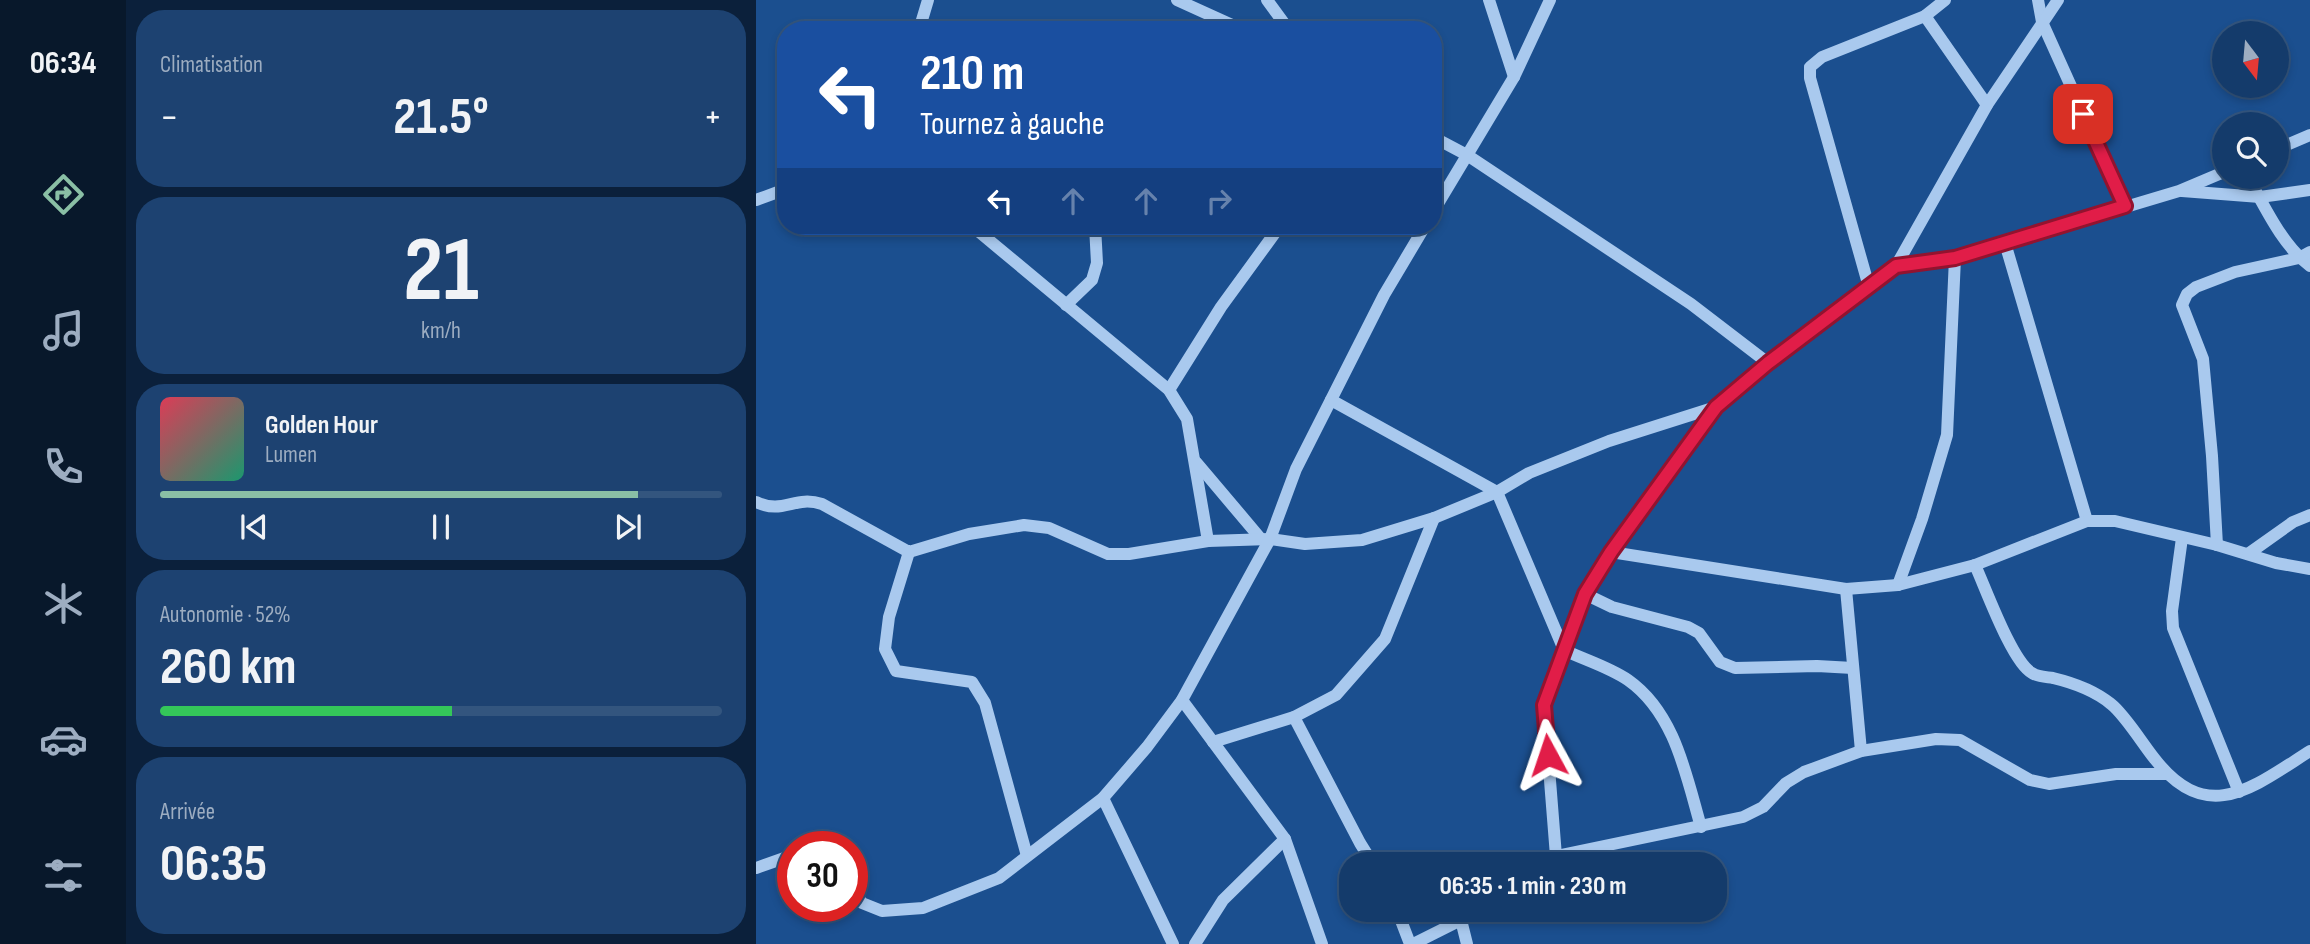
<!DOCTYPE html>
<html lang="fr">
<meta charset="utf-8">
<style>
:root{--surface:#143b6b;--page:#1d4271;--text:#f1f3f6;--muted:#9dadc1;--line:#33557e;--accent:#8abfa5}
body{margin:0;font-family:"Sofia Sans Condensed",sans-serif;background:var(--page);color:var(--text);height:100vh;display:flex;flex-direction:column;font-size:26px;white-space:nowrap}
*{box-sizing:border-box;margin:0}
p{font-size:23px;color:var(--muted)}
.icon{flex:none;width:38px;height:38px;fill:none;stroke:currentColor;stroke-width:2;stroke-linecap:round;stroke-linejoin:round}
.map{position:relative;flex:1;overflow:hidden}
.details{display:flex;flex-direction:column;gap:10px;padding:10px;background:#0b203b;width:630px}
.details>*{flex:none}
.top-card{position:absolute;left:21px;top:21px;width:665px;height:214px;border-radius:28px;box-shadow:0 4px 10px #0003,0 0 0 2px var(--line);background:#1a4fa0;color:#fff;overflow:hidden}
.needle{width:46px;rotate:164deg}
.tools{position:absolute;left:1456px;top:21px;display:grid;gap:14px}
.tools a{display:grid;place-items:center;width:77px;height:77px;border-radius:50%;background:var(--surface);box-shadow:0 4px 10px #0003,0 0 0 2px var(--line);font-size:35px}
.speed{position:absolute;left:21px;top:831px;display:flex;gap:14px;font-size:35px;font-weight:700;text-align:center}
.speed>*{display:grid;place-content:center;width:91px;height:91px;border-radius:50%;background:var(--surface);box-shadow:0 4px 10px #0003,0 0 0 2px var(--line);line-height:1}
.speed .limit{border:10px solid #d22;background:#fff;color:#111}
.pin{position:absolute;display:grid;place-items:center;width:60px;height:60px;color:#fff;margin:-30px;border-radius:14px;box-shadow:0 4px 10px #0006}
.me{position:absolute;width:77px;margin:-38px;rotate:355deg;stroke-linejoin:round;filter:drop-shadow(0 0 5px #0008)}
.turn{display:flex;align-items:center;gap:24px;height:147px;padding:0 28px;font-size:32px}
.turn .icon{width:91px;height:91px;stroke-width:2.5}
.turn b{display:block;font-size:49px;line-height:60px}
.lanes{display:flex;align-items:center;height:66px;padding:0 28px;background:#0003;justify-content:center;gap:35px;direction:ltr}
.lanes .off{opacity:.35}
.big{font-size:52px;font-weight:700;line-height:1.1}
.details .tile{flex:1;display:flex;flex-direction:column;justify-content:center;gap:10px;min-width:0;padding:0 24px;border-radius:28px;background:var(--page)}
.details .dial{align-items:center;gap:0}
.dial b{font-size:91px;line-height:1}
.song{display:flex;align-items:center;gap:21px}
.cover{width:84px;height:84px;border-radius:10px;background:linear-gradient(135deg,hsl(350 70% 55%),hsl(160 70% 35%))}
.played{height:7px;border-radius:4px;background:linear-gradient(90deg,var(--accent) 85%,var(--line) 85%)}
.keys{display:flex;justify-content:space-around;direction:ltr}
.heat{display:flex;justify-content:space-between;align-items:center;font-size:38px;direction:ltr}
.charge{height:10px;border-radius:5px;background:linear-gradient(90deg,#34c759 52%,var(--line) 0)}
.trip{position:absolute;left:583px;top:852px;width:388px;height:70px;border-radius:28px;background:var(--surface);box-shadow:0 4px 10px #0003,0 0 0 2px var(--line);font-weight:700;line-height:70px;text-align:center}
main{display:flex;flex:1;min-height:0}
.dock{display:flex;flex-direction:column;width:126px;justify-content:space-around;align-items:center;background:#08182b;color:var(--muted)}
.dock .icon{width:49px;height:49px}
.dock .selected{color:var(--accent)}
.dock b{font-size:32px;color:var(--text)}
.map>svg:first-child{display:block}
</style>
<main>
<nav class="dock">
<b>06:34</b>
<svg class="icon selected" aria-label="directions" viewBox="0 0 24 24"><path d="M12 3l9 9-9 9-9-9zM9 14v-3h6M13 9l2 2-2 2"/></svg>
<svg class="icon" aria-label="music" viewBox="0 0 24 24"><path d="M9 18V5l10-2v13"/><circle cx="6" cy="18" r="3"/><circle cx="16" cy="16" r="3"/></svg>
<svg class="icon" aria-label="phone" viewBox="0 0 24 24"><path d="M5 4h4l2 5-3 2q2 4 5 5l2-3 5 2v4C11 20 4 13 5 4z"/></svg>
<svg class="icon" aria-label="climate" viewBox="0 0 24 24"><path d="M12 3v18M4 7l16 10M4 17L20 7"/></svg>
<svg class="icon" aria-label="car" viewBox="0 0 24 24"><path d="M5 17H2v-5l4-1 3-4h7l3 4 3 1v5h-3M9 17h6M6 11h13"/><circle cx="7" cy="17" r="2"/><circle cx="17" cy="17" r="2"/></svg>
<svg class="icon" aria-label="filters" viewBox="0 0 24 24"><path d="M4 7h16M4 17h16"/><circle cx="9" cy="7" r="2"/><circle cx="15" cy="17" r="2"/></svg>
</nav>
<section class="details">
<div class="tile"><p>Climatisation</p>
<div class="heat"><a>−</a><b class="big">21.5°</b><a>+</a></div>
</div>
<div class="tile dial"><b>21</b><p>km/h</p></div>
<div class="tile">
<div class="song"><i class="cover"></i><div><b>Golden Hour</b><p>Lumen</p></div></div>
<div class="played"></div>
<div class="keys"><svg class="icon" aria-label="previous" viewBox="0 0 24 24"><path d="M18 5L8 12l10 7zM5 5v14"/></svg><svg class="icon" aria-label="pause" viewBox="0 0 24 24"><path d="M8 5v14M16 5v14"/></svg><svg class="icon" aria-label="next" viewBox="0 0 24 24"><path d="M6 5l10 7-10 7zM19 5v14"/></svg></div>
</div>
<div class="tile"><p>Autonomie · 52%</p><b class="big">260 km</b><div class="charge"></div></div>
<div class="tile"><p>Arrivée</p><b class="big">06:35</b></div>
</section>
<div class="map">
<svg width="1554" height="944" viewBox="0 0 1554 944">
<rect width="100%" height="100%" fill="#1b4f8f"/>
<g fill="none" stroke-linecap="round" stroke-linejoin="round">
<!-- minor -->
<g stroke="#a9c9ee" stroke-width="12">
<path d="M 421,0 L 487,30"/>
<path d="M 511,0 L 533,30"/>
<path d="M 733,0 L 758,77"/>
<path d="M 1282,0 L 1286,22 L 1369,206"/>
<path d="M 1169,16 L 1231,105"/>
<path d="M 163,30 L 172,0"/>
<path d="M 677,137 L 711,155 L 935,304 L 1012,363"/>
<path d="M 1521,149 L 1554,135"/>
<path d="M 1492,177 C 1509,207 1526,245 1554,266"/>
<path d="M 1426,191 L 1504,197 L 1554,190"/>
<path d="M 0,200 L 30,189"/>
<path d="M 677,212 L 758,77 L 794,0"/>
<path d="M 216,226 L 413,390 L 431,419 L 452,541"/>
<path d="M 1249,243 L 1331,521"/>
<path d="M 1140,266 L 1199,258 L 1423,191 L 1468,172"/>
<path d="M 1113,287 L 1054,78 L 1054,67 L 1066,57 L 1169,16 L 1189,0"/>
<path d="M 310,305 L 336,280 L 341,263 L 339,226"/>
<path d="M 413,390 L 465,307 L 524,226"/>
<path d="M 575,400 L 741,492 L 808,650 C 829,660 853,667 872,680 C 919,713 930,775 945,827"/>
<path d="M 440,462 L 505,539"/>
<path d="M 0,502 C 28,515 38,495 66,504 L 153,552 L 213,534 L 268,525 L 293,528 L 352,554 L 373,554 L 452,541 L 514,539 L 549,544 L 606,540 L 678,518 L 741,492 L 773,473 L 853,441 L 960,407 L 1012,363 L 1140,266 L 1231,105 L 1302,0"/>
<path d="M 1426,538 L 1416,611 L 1417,628 L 1483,792"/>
<path d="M 1461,545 L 1456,456 L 1447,359 L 1426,305 L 1431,294 L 1440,287 L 1479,272 L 1543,258 L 1554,252"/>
<path d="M 153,552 L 133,617 L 129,649 L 140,671 L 216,682 L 229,703 L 271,856"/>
<path d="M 855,552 L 1090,589 L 1142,585 L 1219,565 L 1331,521 L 1359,521 L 1461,545 L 1520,563 L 1554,569"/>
<path d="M 1492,554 L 1537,522 L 1554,515"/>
<path d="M 1219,565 C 1230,589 1256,662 1276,673 C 1281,677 1291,677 1297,678 C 1318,683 1338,690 1355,704 C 1369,715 1386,743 1398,758 C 1451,827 1497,787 1554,751"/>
<path d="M 1142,585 L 1166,519 L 1191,435 L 1199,258"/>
<path d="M 1090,589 L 1105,751"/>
<path d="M 829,594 L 856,607 L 932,627 L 943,633 L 964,662 L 979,668 L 1061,666 L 1097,668"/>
<path d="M 426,700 L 529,839 L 566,944"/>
<path d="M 538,717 L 604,843 L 617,864"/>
<path d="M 457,742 L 538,717 L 580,695 L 629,639 L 678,518"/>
<path d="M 347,798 L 417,944"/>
<path d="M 55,847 L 57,847"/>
<path d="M 800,856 L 788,705 L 829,594 L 855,552 L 959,408"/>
<path d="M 786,864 L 800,856 L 987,817 L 1007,807 L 1030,783 L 1048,772 L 1105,751 L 1180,739 L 1204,740 L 1274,780 L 1293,784 L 1360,774 L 1410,774"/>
<path d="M 0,868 L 37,855"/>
<path d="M 96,888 L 106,903 L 126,911 L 167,908 L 243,878 L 347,798 L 391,747 L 426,700 L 514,539 L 540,469 L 628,295 L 669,226"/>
<path d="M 641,910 L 654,944"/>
<path d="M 705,920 L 711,944"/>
<path d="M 439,944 L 467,900 L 529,839"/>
<path d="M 657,944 L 705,920 L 709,910"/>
</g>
</g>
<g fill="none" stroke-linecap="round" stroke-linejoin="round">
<!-- route casing -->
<g stroke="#92132f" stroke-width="18">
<path id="route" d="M 792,755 L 788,705 L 829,594 L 855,552 L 960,407 L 1012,363 L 1140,266 L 1199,258 L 1369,206 L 1327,114"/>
</g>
<!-- route -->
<use href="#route" stroke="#e11d48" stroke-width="12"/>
</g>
</svg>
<div class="tools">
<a><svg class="needle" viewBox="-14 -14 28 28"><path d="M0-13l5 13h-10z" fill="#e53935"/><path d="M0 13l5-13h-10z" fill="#9dadc1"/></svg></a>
<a><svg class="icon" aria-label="search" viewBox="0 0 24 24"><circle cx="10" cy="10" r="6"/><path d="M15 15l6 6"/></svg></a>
</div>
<div class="speed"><div class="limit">30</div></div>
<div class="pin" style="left:1327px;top:114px;background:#d93025"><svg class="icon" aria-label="arrive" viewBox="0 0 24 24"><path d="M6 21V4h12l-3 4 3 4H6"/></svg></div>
<svg class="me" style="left:792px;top:755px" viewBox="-20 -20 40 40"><path d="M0-17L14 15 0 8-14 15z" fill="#e11d48" stroke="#fff" stroke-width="4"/></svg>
<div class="trip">06:35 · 1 min · 230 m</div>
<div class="top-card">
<div class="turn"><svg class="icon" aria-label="left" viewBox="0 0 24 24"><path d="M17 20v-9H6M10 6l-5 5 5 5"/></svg><div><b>210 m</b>Tournez à gauche</div></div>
<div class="lanes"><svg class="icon" aria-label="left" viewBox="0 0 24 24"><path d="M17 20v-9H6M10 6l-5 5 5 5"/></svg><svg class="icon off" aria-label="ahead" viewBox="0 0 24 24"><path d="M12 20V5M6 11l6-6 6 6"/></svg><svg class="icon off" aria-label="ahead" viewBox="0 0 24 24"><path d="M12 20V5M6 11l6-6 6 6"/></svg><svg class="icon off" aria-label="right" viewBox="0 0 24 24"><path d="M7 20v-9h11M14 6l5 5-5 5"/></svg></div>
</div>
</div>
</main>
